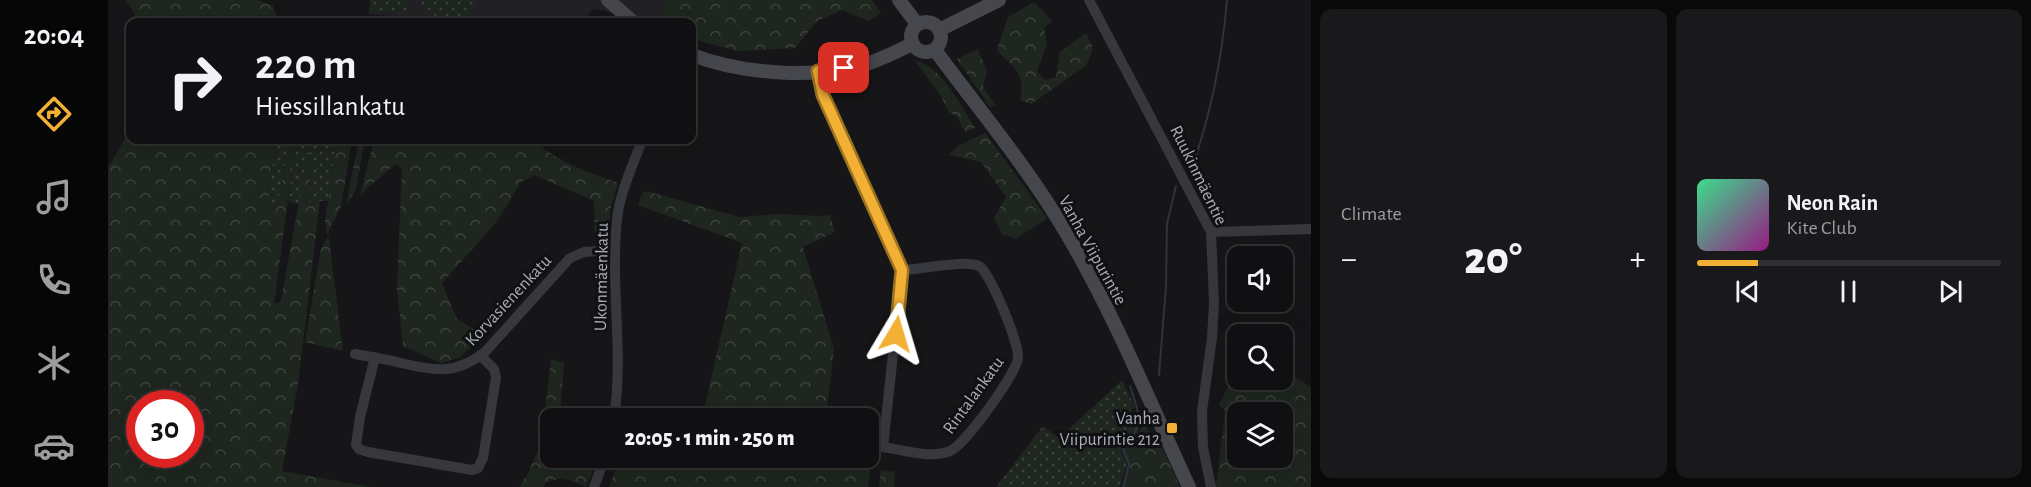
<!DOCTYPE html>
<meta charset="utf-8">
<style>
:root{--surface:#101012;--page:#19191b;--text:#f1f3f6;--muted:#9c9d9f;--line:#303032;--accent:#f2b134}
body{margin:0;font-family:"Alegreya Sans",sans-serif;background:var(--page);color:var(--text);height:100vh;display:flex;flex-direction:column;font-size:22px;white-space:nowrap}
*{box-sizing:border-box;margin:0}
p{font-size:20px;color:var(--muted)}
.icon{flex:none;width:33px;height:33px;fill:none;stroke:currentColor;stroke-width:2;stroke-linecap:round;stroke-linejoin:round}
.map{position:relative;flex:1;overflow:hidden}
.panel{display:flex;flex-direction:column;gap:9px;padding:9px;background:#09090a;width:720px}
.panel>*{flex:none}
.top-card{position:absolute;left:18px;top:18px;width:570px;height:126px;border-radius:12px;box-shadow:0 6px 24px #0002,0 0 0 2px var(--line);background:#101012;color:var(--text);overflow:hidden}
.buttons{position:absolute;left:1119px;top:246px;display:grid;gap:12px}
.buttons a{display:grid;place-items:center;width:66px;height:66px;border-radius:12px;background:var(--surface);box-shadow:0 6px 24px #0002,0 0 0 2px var(--line);font-size:30px}
.speed{position:absolute;left:18px;top:390px;display:flex;gap:12px;font-size:30px;font-weight:700;text-align:center}
.speed>*{display:grid;place-content:center;width:78px;height:78px;border-radius:50%;background:var(--surface);box-shadow:0 6px 24px #0002,0 0 0 2px var(--line);line-height:1}
.speed .limit{border:9px solid #d22;background:#fff;color:#111}
.pin{position:absolute;display:grid;place-items:center;width:51px;height:51px;color:#fff;margin:-26px;border-radius:12px;box-shadow:0 3px 9px #0006}
.me{position:absolute;width:66px;margin:-33px;rotate:7deg;stroke-linejoin:round;filter:drop-shadow(0 0 4px #0008)}
.turn{display:flex;align-items:center;gap:21px;height:126px;padding:0 30px;font-size:27px}
.turn .icon{width:78px;height:78px;stroke-width:2.5}
.turn b{display:block;font-size:42px;line-height:51px}
.big{font-size:45px;font-weight:800;line-height:1.1}
.panel .widget{flex:1;display:flex;flex-direction:column;justify-content:center;gap:9px;min-width:0;padding:0 21px;border-radius:12px;background:var(--page)}
.song{display:flex;align-items:center;gap:18px}
.cover{width:72px;height:72px;border-radius:9px;background:linear-gradient(135deg,hsl(150 70% 55%),hsl(310 70% 35%))}
.played{height:6px;border-radius:3px;background:linear-gradient(90deg,var(--accent) 20%,var(--line) 20%)}
.keys{display:flex;justify-content:space-around;direction:ltr}
.heat{display:flex;justify-content:space-between;align-items:center;font-size:33px;direction:ltr}
.panel .tiles{flex:1;display:grid;gap:9px;grid-template-columns:repeat(2,1fr)}
.trip{position:absolute;left:432px;top:408px;width:339px;height:60px;border-radius:12px;background:var(--surface);box-shadow:0 6px 24px #0002,0 0 0 2px var(--line);font-weight:800;line-height:60px;text-align:center}
main{display:flex;flex:1;min-height:0}
.tab-bar{display:flex;flex-direction:column;width:108px;justify-content:space-around;align-items:center;background:#060607;color:var(--muted)}
.tab-bar .icon{width:42px;height:42px}
.tab-bar .active{color:var(--accent)}
.tab-bar b{font-size:27px;color:var(--text)}
.map>svg:first-child{display:block}
</style>
<main>
<nav class="tab-bar">
<b>20:04</b>
<svg class="icon active" aria-label="directions" viewBox="0 0 24 24"><path d="M12 3l9 9-9 9-9-9zM9 14v-3h6M13 9l2 2-2 2"/></svg>
<svg class="icon" aria-label="music" viewBox="0 0 24 24"><path d="M9 18V5l10-2v13"/><circle cx="6" cy="18" r="3"/><circle cx="16" cy="16" r="3"/></svg>
<svg class="icon" aria-label="phone" viewBox="0 0 24 24"><path d="M5 4h4l2 5-3 2q2 4 5 5l2-3 5 2v4C11 20 4 13 5 4z"/></svg>
<svg class="icon" aria-label="climate" viewBox="0 0 24 24"><path d="M12 3v18M4 7l16 10M4 17L20 7"/></svg>
<svg class="icon" aria-label="car" viewBox="0 0 24 24"><path d="M5 17H2v-5l4-1 3-4h7l3 4 3 1v5h-3M9 17h6M6 11h13"/><circle cx="7" cy="17" r="2"/><circle cx="17" cy="17" r="2"/></svg>
</nav>
<div class="map">
<svg width="1203" height="487" viewBox="0 0 1203 487">
<defs>
<pattern id="grass-dots" width="8" height="8" patternUnits="userSpaceOnUse" patternTransform="scale(1.5)"><rect width="8" height="8" fill="#1e261f"/><path d="M2 2h.1M6 6h.1" fill="none" stroke="#3c433d" stroke-width="1.8" stroke-linecap="round"/></pattern>
<pattern id="forest-crowns" width="20" height="18" patternUnits="userSpaceOnUse" patternTransform="scale(1.5)"><rect width="20" height="18" fill="#1e261f"/><path d="M2 6a3 3 0 1 1 6 0M12 15a3 3 0 1 1 6 0" fill="none" stroke="#3c433d"/></pattern>
</defs>
<rect width="100%" height="100%" fill="#161618"/>
<!-- built -->
<path fill="#222225" d="M 262,0 L 559,0 L 549,21 L 486,9 L 473,22 L 356,22 L 260,14 Z"/>
<!-- grass -->
<g fill="url(#grass-dots)">
<path d="M 264,0 L 301,0 L 297,15 L 262,10 Z"/>
<path d="M 310,0 L 365,0 L 368,3 L 358,18 L 328,17 Z"/>
<path d="M 170,140 L 182,140 L 168,210 L 157,204 Z"/>
<path d="M 188,140 L 202,140 L 191,204 L 180,202 Z"/>
<path d="M 205,140 L 229,140 L 220,201 L 212,201 L 201,206 Z"/>
<path d="M 1014,380 L 1027,407 L 1022,411 L 1029,417 L 1030,433 L 1013,451 L 1019,463 L 1012,487 L 888,487 L 935,426 L 951,438 Z"/>
</g>
<!-- forest -->
<g fill="url(#forest-crowns)" fill-rule="evenodd">
<path d="M 18,0 L 150,0 L 165,6 L 170,22 L 31,22 Z"/>
<path d="M 559,0 L 764,0 L 773,13 L 761,21 L 734,10 L 709,21 L 687,48 L 630,51 L 584,39 L 584,22 L 549,21 Z"/>
<path d="M 926,2 L 944,21 L 936,28 L 939,44 L 929,71 L 937,80 L 948,77 L 952,52 L 978,33 L 985,48 L 979,65 L 923,104 L 912,100 C 917,72 907,70 889,50 L 900,17 Z"/>
<path d="M 870,49 L 879,71 L 875,87 L 887,105 L 882,107 L 849,59 Z"/>
<path d="M 807,61 C 833,64 854,108 867,128 L 857,132 L 849,117 L 841,112 L 831,93 Z"/>
<path d="M 22,130 L 22,140 L 170,140 L 157,204 L 168,210 L 182,140 L 188,140 L 166,304 L 173,301 L 202,140 L 205,140 L 201,205 L 212,201 L 190,384 L 174,471 L 262,487 L 0,487 L 0,168 ZM 32,404 L 82,404 L 82,454 L 32,454 Z"/>
<path d="M 877,133 L 939,218 L 908,239 L 894,234 L 886,218 L 898,197 L 873,162 L 841,155 L 850,146 Z"/>
<path d="M 229,140 L 244,140 L 233,206 L 219,235 L 217,221 Z"/>
<path d="M 251,140 L 257,140 L 248,188 L 239,205 L 239,199 Z"/>
<path d="M 266,140 L 427,140 C 447,162 482,172 510,183 L 502,211 L 501,239 L 487,239 L 486,201 L 426,175 L 413,182 L 389,221 L 334,283 L 349,319 L 377,336 L 350,358 L 333,363 L 295,346 L 289,288 L 294,168 L 287,164 L 252,195 Z"/>
<path d="M 538,191 L 632,217 L 669,214 L 711,216 L 722,215 L 727,232 L 695,247 L 726,349 L 718,418 L 594,418 L 634,243 L 530,205 L 534,193 Z"/>
<path d="M 220,236 L 221,239 L 235,351 L 197,342 L 213,249 Z"/>
<path d="M 443,359 L 456,363 L 452,418 L 442,418 L 442,458 L 461,458 L 486,469 L 478,487 L 455,478 L 438,482 L 435,487 L 411,487 L 420,473 L 433,444 Z"/>
<path d="M 1129,370 L 1130,380 L 1174,380 L 1175,370 L 1203,387 L 1203,487 L 1108,487 L 1117,411 L 1111,404 ZM 1130,412 L 1174,412 L 1174,458 L 1130,458 Z"/>
<path d="M 1036,424 L 1056,451 L 1072,487 L 1014,487 L 1021,464 L 1015,450 Z"/>
<path d="M 512,458 L 582,466 L 585,458 L 723,458 L 763,462 L 760,487 L 501,487 Z"/>
<path d="M 773,470 L 787,472 L 786,487 L 771,487 Z"/>
</g>
<g fill="none" stroke-linecap="round" stroke-linejoin="round">
<!-- stream -->
<g stroke="#2c353c" stroke-width="2">
<path d="M 1083,170 C 1103,115 1114,58 1119,0"/>
<path d="M 1051,375 L 1058,286 L 1059,224 L 1068,186"/>
<path d="M 1015,487 L 1021,464 L 1015,450 C 1037,422 1032,418 1022,386"/>
</g>
<!-- street -->
<g stroke="#37383d" stroke-width="10">
<path d="M 981,0 L 1103,232 L 1106,303 L 1104,338 L 1094,411 L 1095,447 L 1103,487"/>
<path d="M 710,71 L 715,95 L 794,270 L 775,447 C 795,450 822,459 842,451 C 856,446 910,372 910,357 C 911,343 882,272 871,266 C 857,259 812,270 794,270"/>
<path d="M 1103,232 L 1203,229"/>
<path d="M 247,354 C 262,357 278,359 293,363 C 327,371 348,375 377,352 L 462,258 L 476,252 L 507,250"/>
<path d="M 267,357 L 252,417 L 248,445 L 251,449 L 260,452 L 364,470 L 370,468 L 375,458 L 388,378 L 386,369 L 372,355"/>
<path d="M 506,418 C 516,352 502,285 509,219 C 512,192 525,165 534,140"/>
<path d="M 486,487 L 497,458"/>
</g>
<!-- secondary -->
<g stroke="#45474d" stroke-width="14">
<path d="M 500,0 L 525,22"/>
<path d="M 791,0 L 809,24"/>
<circle cx="818" cy="37" r="15"/>
<path d="M 831,30 L 891,0"/>
<path d="M 827,50 C 872,111 922,170 960,236 C 1007,316 1042,403 1081,487"/>
<path d="M 584,55 C 634,74 710,80 761,63 C 776,58 790,51 804,44"/>
</g>
</g>
<g fill="none" stroke-linecap="round" stroke-linejoin="round">
<!-- route casing -->
<g stroke="#9d7322" stroke-width="15">
<path id="route" d="M 736,68 L 710,71 L 715,95 L 794,270 L 788,334"/>
</g>
<!-- route -->
<use href="#route" stroke="#f2b134" stroke-width="10"/>
</g>
<!-- markers -->
<rect fill="#f2b134" stroke="#111113" stroke-width="2" x="1058" y="422" width="12" height="12" rx="3"/>
<g text-anchor="middle" stroke-width="6" stroke-linejoin="round" paint-order="stroke">
<!-- street labels -->
<g font-size="18" fill="#a8adb8" stroke="#111113">
<text transform="translate(1091 175) rotate(64)" y="6">Ruukinmäentie</text>
<text transform="translate(985 250) rotate(61)" y="6">Vanha Viipurintie</text>
<text transform="translate(493 277) rotate(-89)" y="6">Ukonmäenkatu</text>
<text transform="translate(400 300) rotate(-47)" y="6">Korvasienenkatu</text>
<text transform="translate(865 395) rotate(-54)" y="6">Rintalankatu</text>
</g>
<!-- poi labels -->
<g font-size="18" fill="#a8adb8" stroke="#111113" text-anchor="end">
<text x="1052" y="424">Vanha<tspan x="1052" dy="21">Viipurintie 212</tspan></text>
</g>
</g>
</svg>
<div class="buttons">
<a><svg class="icon" aria-label="sound" viewBox="0 0 24 24"><path d="M4 9h4l5-4v14l-5-4H4zM17 9q2 3 0 6"/></svg></a>
<a><svg class="icon" aria-label="search" viewBox="0 0 24 24"><circle cx="10" cy="10" r="6"/><path d="M15 15l6 6"/></svg></a>
<a><svg class="icon" aria-label="layers" viewBox="0 0 24 24"><path d="M12 4l9 5-9 5-9-5zM3 14l9 5 9-5"/></svg></a>
</div>
<div class="speed"><div class="limit">30</div></div>
<div class="pin" style="left:736px;top:68px;background:#d93025"><svg class="icon" aria-label="arrive" viewBox="0 0 24 24"><path d="M6 21V4h12l-3 4 3 4H6"/></svg></div>
<svg class="me" style="left:788px;top:334px" viewBox="-20 -20 40 40"><path d="M0-17L14 15 0 8-14 15z" fill="#f2b134" stroke="#fff" stroke-width="4"/></svg>
<div class="trip">20:05 · 1 min · 250 m</div>
<div class="top-card">
<div class="turn"><svg class="icon" aria-label="right" viewBox="0 0 24 24"><path d="M7 20v-9h11M14 6l5 5-5 5"/></svg><div><b>220 m</b>Hiessillankatu</div></div>
</div>
</div>
<section class="panel">
<div class="tiles">
<div class="widget"><p>Climate</p>
<div class="heat"><a>−</a><b class="big">20°</b><a>+</a></div>
</div>
<div class="widget">
<div class="song"><i class="cover"></i><div><b>Neon Rain</b><p>Kite Club</p></div></div>
<div class="played"></div>
<div class="keys"><svg class="icon" aria-label="previous" viewBox="0 0 24 24"><path d="M18 5L8 12l10 7zM5 5v14"/></svg><svg class="icon" aria-label="pause" viewBox="0 0 24 24"><path d="M8 5v14M16 5v14"/></svg><svg class="icon" aria-label="next" viewBox="0 0 24 24"><path d="M6 5l10 7-10 7zM19 5v14"/></svg></div>
</div>
</div>
</section>
</main>
